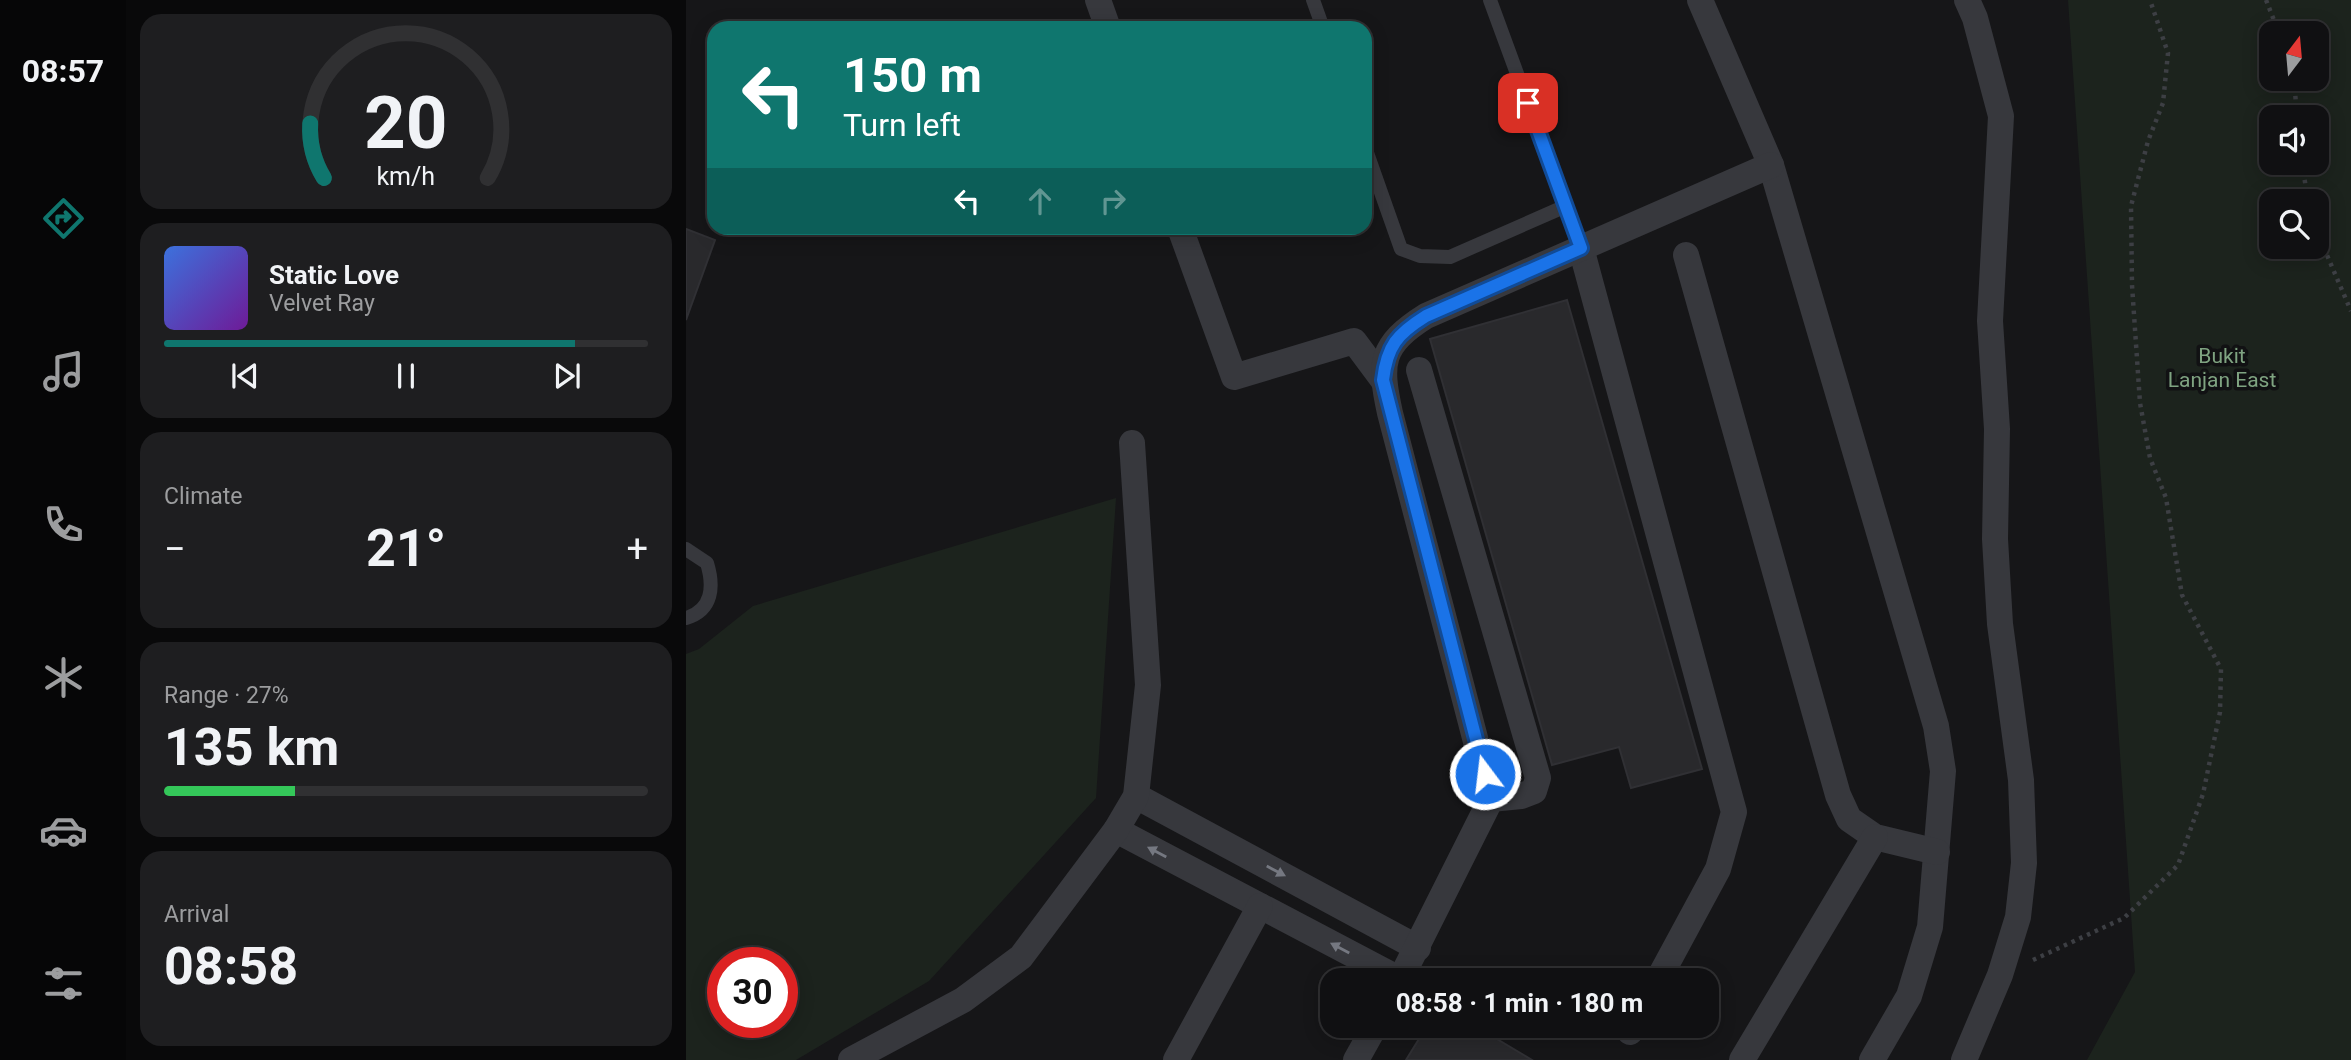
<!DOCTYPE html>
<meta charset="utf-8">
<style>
:root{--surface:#101012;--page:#1e1e20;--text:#f1f3f6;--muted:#9c9d9f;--line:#303032;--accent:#0f766e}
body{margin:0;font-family:Roboto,sans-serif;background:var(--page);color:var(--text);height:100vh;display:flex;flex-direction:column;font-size:26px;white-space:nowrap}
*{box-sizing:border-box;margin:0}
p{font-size:23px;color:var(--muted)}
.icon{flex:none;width:38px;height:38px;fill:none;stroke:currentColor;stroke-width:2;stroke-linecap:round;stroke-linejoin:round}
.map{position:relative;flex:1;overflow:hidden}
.details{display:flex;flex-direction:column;gap:14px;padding:14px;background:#09090a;width:560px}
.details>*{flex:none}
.top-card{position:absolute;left:21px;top:21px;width:665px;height:214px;border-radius:21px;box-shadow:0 4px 18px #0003,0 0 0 2px var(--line);background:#0f766e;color:#fff;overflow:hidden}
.needle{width:46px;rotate:16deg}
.tools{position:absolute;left:1573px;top:21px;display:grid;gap:14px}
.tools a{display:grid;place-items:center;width:70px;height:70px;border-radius:14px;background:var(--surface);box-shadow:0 4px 18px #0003,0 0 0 2px var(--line);font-size:35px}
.speed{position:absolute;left:21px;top:947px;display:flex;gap:14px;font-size:35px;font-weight:700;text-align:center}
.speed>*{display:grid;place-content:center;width:91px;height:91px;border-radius:50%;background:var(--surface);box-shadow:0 4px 18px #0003,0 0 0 2px var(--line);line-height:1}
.speed .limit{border:10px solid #d22;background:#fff;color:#111}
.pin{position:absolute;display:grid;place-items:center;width:60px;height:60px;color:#fff;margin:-30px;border-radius:14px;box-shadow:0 4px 10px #0006}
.me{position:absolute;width:77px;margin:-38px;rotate:345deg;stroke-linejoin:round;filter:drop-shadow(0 0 5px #0008)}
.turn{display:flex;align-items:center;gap:24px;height:147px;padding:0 21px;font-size:32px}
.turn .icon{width:91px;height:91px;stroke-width:2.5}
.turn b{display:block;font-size:49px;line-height:60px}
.lanes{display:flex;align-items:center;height:66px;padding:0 21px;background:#0003;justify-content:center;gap:35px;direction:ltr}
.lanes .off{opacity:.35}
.big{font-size:52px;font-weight:700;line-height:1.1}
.details .widget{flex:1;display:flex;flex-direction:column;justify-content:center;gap:10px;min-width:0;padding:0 24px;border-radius:21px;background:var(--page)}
.details .dial{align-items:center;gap:0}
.dial svg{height:182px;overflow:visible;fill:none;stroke:var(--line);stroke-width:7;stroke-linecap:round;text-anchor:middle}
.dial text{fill:var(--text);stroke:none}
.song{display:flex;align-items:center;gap:21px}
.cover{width:84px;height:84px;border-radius:10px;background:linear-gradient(135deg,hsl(220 70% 55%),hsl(280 70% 35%))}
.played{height:7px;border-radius:4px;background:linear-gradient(90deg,var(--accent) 85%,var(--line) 85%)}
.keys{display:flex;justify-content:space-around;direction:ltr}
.heat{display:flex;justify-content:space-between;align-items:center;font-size:38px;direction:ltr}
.charge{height:10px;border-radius:5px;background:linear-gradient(90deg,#34c759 27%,var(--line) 0)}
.trip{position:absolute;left:634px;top:968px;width:399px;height:70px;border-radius:21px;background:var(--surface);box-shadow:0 4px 18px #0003,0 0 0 2px var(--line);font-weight:700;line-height:70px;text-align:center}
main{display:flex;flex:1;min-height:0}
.menu{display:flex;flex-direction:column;width:126px;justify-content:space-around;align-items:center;background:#060607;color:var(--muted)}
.menu .icon{width:49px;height:49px}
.menu .on{color:var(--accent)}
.menu b{font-size:32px;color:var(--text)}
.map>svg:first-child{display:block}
</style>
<main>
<nav class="menu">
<b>08:57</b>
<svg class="icon on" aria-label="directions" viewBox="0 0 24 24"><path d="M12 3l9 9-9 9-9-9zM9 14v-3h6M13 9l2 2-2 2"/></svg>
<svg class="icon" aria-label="music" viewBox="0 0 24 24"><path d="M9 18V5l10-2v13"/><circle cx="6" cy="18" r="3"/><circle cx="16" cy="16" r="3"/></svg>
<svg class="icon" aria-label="phone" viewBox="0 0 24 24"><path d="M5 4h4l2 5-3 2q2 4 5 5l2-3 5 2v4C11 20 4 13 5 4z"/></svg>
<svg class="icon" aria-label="climate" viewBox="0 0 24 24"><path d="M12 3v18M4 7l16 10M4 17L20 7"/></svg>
<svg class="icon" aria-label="car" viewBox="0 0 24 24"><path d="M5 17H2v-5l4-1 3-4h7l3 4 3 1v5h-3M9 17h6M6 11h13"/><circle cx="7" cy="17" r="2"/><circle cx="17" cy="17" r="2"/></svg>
<svg class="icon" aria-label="filters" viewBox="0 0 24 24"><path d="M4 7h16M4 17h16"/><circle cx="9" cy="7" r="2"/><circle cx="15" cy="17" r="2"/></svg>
</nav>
<section class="details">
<div class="widget dial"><svg viewBox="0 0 100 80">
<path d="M14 69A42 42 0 1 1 86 69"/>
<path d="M14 69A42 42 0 0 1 8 45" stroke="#0f766e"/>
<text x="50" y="56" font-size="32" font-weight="700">20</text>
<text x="50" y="72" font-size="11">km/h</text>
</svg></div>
<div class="widget">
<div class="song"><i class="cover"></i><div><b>Static Love</b><p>Velvet Ray</p></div></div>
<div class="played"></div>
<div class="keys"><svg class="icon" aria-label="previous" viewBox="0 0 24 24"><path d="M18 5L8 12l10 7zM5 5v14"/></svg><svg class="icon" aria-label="pause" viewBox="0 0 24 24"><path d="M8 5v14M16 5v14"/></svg><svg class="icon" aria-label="next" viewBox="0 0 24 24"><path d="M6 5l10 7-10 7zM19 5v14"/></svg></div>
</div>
<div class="widget"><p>Climate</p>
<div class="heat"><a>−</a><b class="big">21°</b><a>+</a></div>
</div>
<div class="widget"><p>Range · 27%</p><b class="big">135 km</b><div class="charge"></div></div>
<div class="widget"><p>Arrival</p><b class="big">08:58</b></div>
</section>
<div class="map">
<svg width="1665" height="1060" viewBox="0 0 1665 1060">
<rect width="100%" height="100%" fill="#161618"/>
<!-- green -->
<g fill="#1c231d" fill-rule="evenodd">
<path d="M 1382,0 L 1665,0 L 1665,1060 L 1401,1060 L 1449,972 ZM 1586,33 L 1631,33 L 1631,79 L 1586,79 ZM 1586,117 L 1631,117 L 1631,163 L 1586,163 ZM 1586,201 L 1631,201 L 1631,247 L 1586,247 Z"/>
<path d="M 430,498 L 410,798 L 243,981 L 110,1060 L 0,1060 L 0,654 L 13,649 L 67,606 ZM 37,962 L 96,962 L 96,1022 L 37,1022 Z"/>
</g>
<!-- building -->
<g fill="#29292c" stroke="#303034" stroke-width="2">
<path d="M 0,229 L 29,240 L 0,320 Z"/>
<path d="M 881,300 L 1016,769 L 945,788 L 933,747 L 866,765 L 744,339 Z"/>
<path d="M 741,1026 L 789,1026 L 846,1060 L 720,1060 Z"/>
</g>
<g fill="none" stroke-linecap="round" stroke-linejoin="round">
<!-- path -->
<g stroke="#3d3f44" stroke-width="4.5" stroke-dasharray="3.5 5" stroke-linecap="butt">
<path d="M 1580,0 L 1593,33"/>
<path d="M 1608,79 L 1611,117"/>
<path d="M 1616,163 L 1622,201"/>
<path d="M 1631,232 L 1665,311"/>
<path d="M 1347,960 L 1438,918 L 1492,865 L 1517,794 L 1534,712 L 1535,669 L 1496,595 L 1480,498 L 1464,458 L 1454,403 L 1446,285 L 1445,206 L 1462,141 L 1477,103 L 1482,53 L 1464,0"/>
</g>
<!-- lane -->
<g stroke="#37383d" stroke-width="14">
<path d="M 627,0 L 637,28"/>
<path d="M 804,0 L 895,248"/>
<path d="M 679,147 L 715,249 L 734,256 L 764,257 L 880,206"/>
<path d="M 0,549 L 21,563 C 28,586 27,610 0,618"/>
</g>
<!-- street -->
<g stroke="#37383d" stroke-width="26">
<path d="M 412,0 L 422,28"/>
<path d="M 1014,0 L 1085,165 L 1250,726 L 1257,771 L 1244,927 L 1223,996 L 1186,1060"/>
<path d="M 494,228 L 548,377 L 668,341 L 697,380"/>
<path d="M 895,248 L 1048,812 L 1032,869 L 972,980"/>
<path d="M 1000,255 L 1152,795 L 1163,819 L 1189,837 L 1251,852"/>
<path d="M 733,370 L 852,778 L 848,791 L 835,796 L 805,799"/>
<path d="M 450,796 L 732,948"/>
<path d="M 430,830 L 715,980"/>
<path d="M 714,980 L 805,799 L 704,413 C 693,363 694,345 740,316 L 1085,165"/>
<path d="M 944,1032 L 948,1026"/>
<path d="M 165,1060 L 277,1000 L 335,957 L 430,830 L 450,796 L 462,685 L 446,443"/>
<path d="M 490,1060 L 574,906"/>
<path d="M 670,1060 L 689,1026"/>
<path d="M 1056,1060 L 1189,837"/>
<path d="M 1278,1060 L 1314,975 L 1332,917 L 1338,863 L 1335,780 L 1314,624 L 1309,539 L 1311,429 L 1304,321 L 1315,116 L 1289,18 L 1281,0"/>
</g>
</g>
<!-- one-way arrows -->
<defs><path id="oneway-solid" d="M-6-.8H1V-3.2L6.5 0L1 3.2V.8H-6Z" transform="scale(1.75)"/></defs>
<g fill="#757881">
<use href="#oneway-solid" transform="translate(471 852) rotate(-152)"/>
<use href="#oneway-solid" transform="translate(590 871) rotate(28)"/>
<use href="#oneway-solid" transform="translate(654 948) rotate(-152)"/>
</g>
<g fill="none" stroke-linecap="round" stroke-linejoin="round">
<!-- route casing -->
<g stroke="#114b97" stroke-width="18">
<path id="route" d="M 799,774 L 697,380 C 701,346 711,334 740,316 L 895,248 L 842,103"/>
</g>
<!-- route -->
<use href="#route" stroke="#1a73e8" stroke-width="12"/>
</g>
<g text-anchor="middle" stroke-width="7" stroke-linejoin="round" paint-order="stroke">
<!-- park labels -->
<g font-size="21" fill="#7fa381" stroke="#111113">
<text x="1536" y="363">Bukit<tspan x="1536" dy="24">Lanjan East</tspan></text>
</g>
</g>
</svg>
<div class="tools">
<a><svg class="needle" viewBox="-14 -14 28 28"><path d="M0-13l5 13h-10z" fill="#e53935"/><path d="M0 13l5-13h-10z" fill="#9c9d9f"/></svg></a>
<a><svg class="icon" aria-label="sound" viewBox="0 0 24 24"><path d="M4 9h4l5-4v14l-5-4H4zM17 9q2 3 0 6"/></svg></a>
<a><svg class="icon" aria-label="search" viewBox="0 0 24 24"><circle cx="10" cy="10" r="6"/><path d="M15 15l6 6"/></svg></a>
</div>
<div class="speed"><div class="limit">30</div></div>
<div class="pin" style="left:842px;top:103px;background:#d93025"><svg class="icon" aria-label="arrive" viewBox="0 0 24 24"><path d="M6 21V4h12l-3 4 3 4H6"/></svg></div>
<svg class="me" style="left:799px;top:774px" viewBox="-20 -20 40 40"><circle r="17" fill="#1a73e8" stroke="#fff" stroke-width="3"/><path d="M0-11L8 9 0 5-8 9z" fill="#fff"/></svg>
<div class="trip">08:58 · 1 min · 180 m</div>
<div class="top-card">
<div class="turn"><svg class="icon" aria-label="left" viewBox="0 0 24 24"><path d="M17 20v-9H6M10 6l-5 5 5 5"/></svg><div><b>150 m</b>Turn left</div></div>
<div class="lanes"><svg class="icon" aria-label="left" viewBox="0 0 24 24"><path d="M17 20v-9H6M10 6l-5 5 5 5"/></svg><svg class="icon off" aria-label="ahead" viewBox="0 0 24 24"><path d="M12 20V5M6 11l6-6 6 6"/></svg><svg class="icon off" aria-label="right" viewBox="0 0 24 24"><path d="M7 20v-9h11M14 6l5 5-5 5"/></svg></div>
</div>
</div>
</main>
